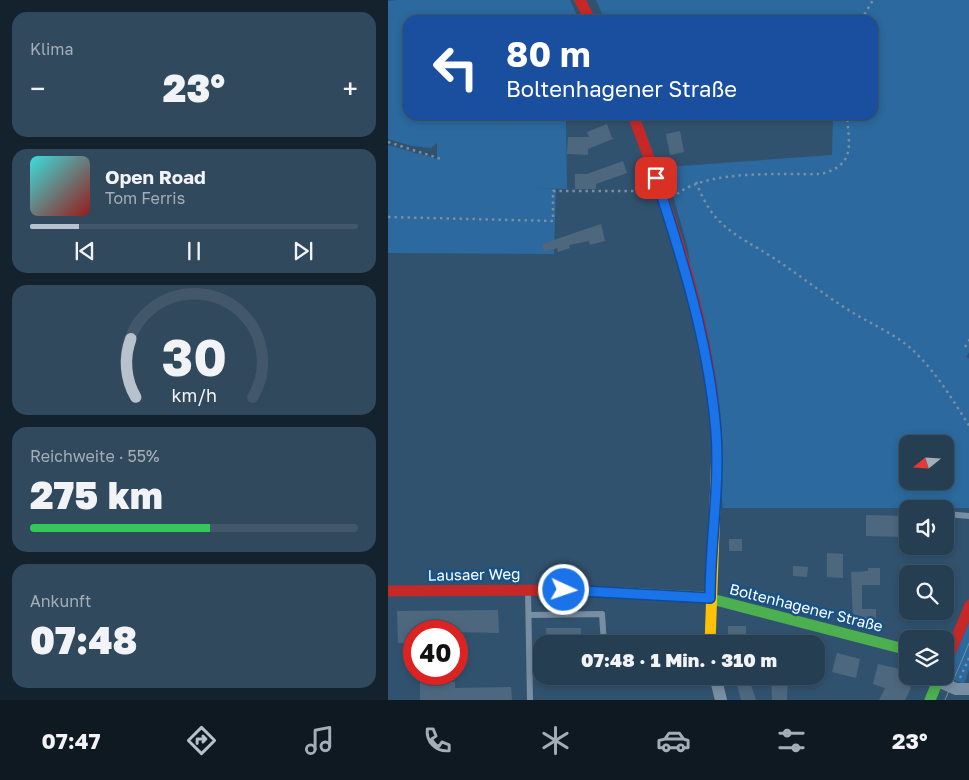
<!DOCTYPE html>
<html lang="de">
<meta charset="utf-8">
<style>
:root{--surface:#253e52;--page:#31495c;--text:#f1f3f6;--muted:#a3aeb8;--line:#425769;--accent:#b7c2cc}
body{margin:0;font-family:"Golos Text",sans-serif;background:var(--page);color:var(--text);height:100vh;display:flex;flex-direction:column;font-size:19px;white-space:nowrap}
*{box-sizing:border-box;margin:0}
p{font-size:16px;color:var(--muted)}
.icon{flex:none;width:28px;height:28px;fill:none;stroke:currentColor;stroke-width:2;stroke-linecap:round;stroke-linejoin:round}
.map{position:relative;flex:1;overflow:hidden}
.side{display:flex;flex-direction:column;gap:12px;padding:12px;background:#14222d;width:388px}
.side>*{flex:none}
.banner{position:absolute;left:15px;top:15px;width:475px;height:105px;border-radius:15px;box-shadow:0 2px 8px #0003,0 0 0 1px var(--line);background:#1a4fa0;color:#fff;overflow:hidden}
.needle{width:32px;rotate:252deg}
.tools{position:absolute;left:511px;top:435px;display:grid;gap:10px}
.tools a{display:grid;place-items:center;width:55px;height:55px;border-radius:10px;background:var(--surface);box-shadow:0 2px 8px #0003,0 0 0 1px var(--line);font-size:25px}
.speed{position:absolute;left:15px;top:620px;display:flex;gap:10px;font-size:25px;font-weight:700;text-align:center}
.speed>*{display:grid;place-content:center;width:65px;height:65px;border-radius:50%;background:var(--surface);box-shadow:0 2px 8px #0003,0 0 0 1px var(--line);line-height:1}
.speed .limit{border:8px solid #d22;background:#fff;color:#111}
.pin{position:absolute;display:grid;place-items:center;width:42px;height:42px;color:#fff;margin:-21px;border-radius:10px;box-shadow:0 2px 8px #0006}
.me{position:absolute;width:55px;margin:-28px;rotate:93deg;stroke-linejoin:round;filter:drop-shadow(0 0 4px #0008)}
.turn{display:flex;align-items:center;gap:18px;height:105px;padding:0 20px;font-size:22px}
.turn .icon{width:65px;height:65px;stroke-width:2.5}
.turn b{display:block;font-size:35px;line-height:42px}
.big{font-size:38px;font-weight:800;line-height:1.1}
.side .tile{flex:1;display:flex;flex-direction:column;justify-content:center;gap:8px;min-width:0;padding:0 18px;border-radius:15px;background:var(--page)}
.side .dial{align-items:center;gap:0}
.dial svg{height:130px;overflow:visible;fill:none;stroke:var(--line);stroke-width:7;stroke-linecap:round;text-anchor:middle}
.dial text{fill:var(--text);stroke:none}
.song{display:flex;align-items:center;gap:15px}
.cover{width:60px;height:60px;border-radius:8px;background:linear-gradient(135deg,hsl(180 70% 55%),hsl(0 70% 35%))}
.played{height:5px;border-radius:2px;background:linear-gradient(90deg,var(--accent) 15%,var(--line) 15%)}
.keys{display:flex;justify-content:space-around;direction:ltr}
.heat{display:flex;justify-content:space-between;align-items:center;font-size:28px;direction:ltr}
.charge{height:8px;border-radius:4px;background:linear-gradient(90deg,#34c759 55%,var(--line) 0)}
.trip{position:absolute;left:145px;top:635px;width:292px;height:50px;border-radius:15px;background:var(--surface);box-shadow:0 2px 8px #0003,0 0 0 1px var(--line);font-weight:800;line-height:50px;text-align:center}
.dock{display:flex;height:80px;justify-content:space-around;align-items:center;background:#0f1921;color:var(--muted)}
.dock .icon{width:35px;height:35px}
.dock .on{color:var(--accent)}
.dock b{font-size:22px;color:var(--text)}
main{display:flex;flex:1;min-height:0}
.map>svg:first-child{display:block}
</style>
<main>
<section class="side">
<div class="tile"><p>Klima</p>
<div class="heat"><a>−</a><b class="big">23°</b><a>+</a></div>
</div>
<div class="tile">
<div class="song"><i class="cover"></i><div><b>Open Road</b><p>Tom Ferris</p></div></div>
<div class="played"></div>
<div class="keys"><svg class="icon" aria-label="previous" viewBox="0 0 24 24"><path d="M18 5L8 12l10 7zM5 5v14"/></svg><svg class="icon" aria-label="pause" viewBox="0 0 24 24"><path d="M8 5v14M16 5v14"/></svg><svg class="icon" aria-label="next" viewBox="0 0 24 24"><path d="M6 5l10 7-10 7zM19 5v14"/></svg></div>
</div>
<div class="tile dial"><svg viewBox="0 0 100 80">
<path d="M14 69A42 42 0 1 1 86 69"/>
<path d="M14 69A42 42 0 0 1 11 33" stroke="#b7c2cc"/>
<text x="50" y="56" font-size="32" font-weight="700">30</text>
<text x="50" y="72" font-size="11">km/h</text>
</svg></div>
<div class="tile"><p>Reichweite · 55%</p><b class="big">275 km</b><div class="charge"></div></div>
<div class="tile"><p>Ankunft</p><b class="big">07:48</b></div>
</section>
<div class="map">
<svg width="582" height="700" viewBox="0 0 582 700">
<rect width="100%" height="100%" fill="#31526e"/>
<!-- green -->
<g fill="#2b699e" fill-rule="evenodd">
<path d="M 10,0 L 182,0 L 191,20 L 20,20 L 20,115 L 227,115 L 178,118 L 179,189 L 143,188 L 168,189 L 166,254 L 0,253 L 0,145 L 49,159 L 49,143 L 43,148 L 24,146 L 0,139 L 0,1 Z"/>
<path d="M 208,0 L 581,0 L 582,351 L 578,357 L 582,359 L 581,508 L 335,508 L 300,249 L 277,167 L 444,155 L 445,115 L 485,115 L 485,20 L 217,20 ZM 520,444 L 558,444 L 558,481 L 520,481 Z"/>
<path d="M 581,622 L 581,670 L 576,684 L 562,678 L 560,672 Z"/>
</g>
<!-- building -->
<g fill="#4d687e">
<path d="M 219,124 L 224,138 L 227,138 L 200,149 L 200,155 L 179,154 L 180,137 L 201,137 L 199,132 Z"/>
<path d="M 292,131 L 296,152 L 282,155 L 278,134 Z"/>
<path d="M 235,161 L 239,173 L 208,184 L 208,189 L 187,189 L 187,174 L 199,174 Z"/>
<path d="M 213,224 L 217,241 L 202,245 L 201,241 L 181,245 L 182,248 L 170,252 L 169,248 L 156,252 L 154,244 Z"/>
<path d="M 478,515 L 520,516 L 520,537 L 478,536 Z"/>
<rect x="341" y="539" width="13" height="12"/>
<path d="M 439,553 L 455,554 L 455,578 L 439,577 Z"/>
<path d="M 405,566 L 420,567 L 419,577 L 405,576 Z"/>
<path d="M 480,568 L 492,568 L 492,585 L 474,585 L 474,609 L 488,609 L 488,620 L 465,620 L 463,572 L 480,571 Z"/>
<path d="M 110,610 L 111,633 L 26,631 L 26,643 L 10,643 L 9,611 Z"/>
<path d="M 340,626 L 358,626 L 358,644 L 340,643 Z"/>
<path d="M 158,628 L 193,628 L 193,644 L 159,644 Z"/>
<path d="M 449,653 L 472,659 L 468,678 L 444,672 Z"/>
<path d="M 490,664 L 512,669 L 523,688 L 517,700 L 491,700 L 497,688 L 485,684 Z"/>
<path d="M 347,676 L 360,676 L 368,700 L 353,700 Z"/>
<path d="M 383,676 L 400,676 L 399,700 L 384,700 Z"/>
<path d="M 32,682 L 67,682 L 67,688 L 123,687 L 124,700 L 32,700 Z"/>
</g>
<g fill="none" stroke-linecap="round" stroke-linejoin="round">
<!-- path -->
<g stroke="#788ea3" stroke-width="2.5" stroke-dasharray="2.5 4" stroke-linecap="butt">
<path d="M 473,20 L 485,0"/>
<path d="M 0,142 L 53,159"/>
<path d="M 308,182 C 325,227 346,233 384,257 C 410,274 435,294 462,311 C 481,323 503,332 520,346 C 546,368 564,399 582,427"/>
<path d="M 289,194 C 322,169 391,175 433,174 C 468,165 461,145 459,115"/>
<path d="M 0,217 L 165,221 L 165,191 L 259,191"/>
<path d="M 577,347 L 582,339"/>
<path d="M 572,678 L 582,656"/>
</g>
<!-- lane -->
<g stroke="#788ea3" stroke-width="6">
<path d="M 558,514 L 582,516"/>
<path d="M 140,591 L 142,700"/>
<path d="M 141,615 L 214,614 L 216,644"/>
</g>
<!-- street -->
<g stroke="#788ea3" stroke-width="12">
<path d="M 327,676 L 333,700"/>
<path d="M 550,681 L 568,689 L 582,689"/>
</g>
<!-- fast -->
<g stroke="#4caf50" stroke-width="11">
<path d="M 237,593 L 316,597 L 520,650"/>
<path d="M 542,700 L 552,676"/>
</g>
<!-- slow -->
<path stroke="#ffc107" stroke-width="11" d="M 322,644 L 329,449"/>
<!-- jam -->
<g stroke="#c62828" stroke-width="11">
<path d="M 192,0 L 202,20"/>
<path d="M 245,115 C 286,223 325,333 329,449"/>
<path d="M 0,591 L 176,590 L 237,593"/>
<path d="M 558,663 L 582,605"/>
</g>
<!-- tram -->
<path stroke="#798fa3" stroke-width="1" d="M 557,700 L 582,641"/>
</g>
<g fill="none" stroke-linecap="round" stroke-linejoin="round">
<!-- route casing -->
<g stroke="#114b97" stroke-width="12">
<path id="route" d="M 176,590 L 322,598 C 322,543 332,487 328,432 C 321,344 295,261 268,178"/>
</g>
<!-- route -->
<use href="#route" stroke="#1a73e8" stroke-width="9"/>
</g>
<g text-anchor="middle" stroke-width="5" stroke-linejoin="round" paint-order="stroke">
<!-- street labels -->
<g font-size="15" fill="#fff" stroke="#185387">
<text transform="translate(86 575) rotate(-1)" y="5">Lausaer Weg</text>
<text transform="translate(418 608) rotate(14)" y="5">Boltenhagener Straße</text>
</g>
</g>
</svg>
<div class="tools">
<a><svg class="needle" viewBox="-14 -14 28 28"><path d="M0-13l5 13h-10z" fill="#e53935"/><path d="M0 13l5-13h-10z" fill="#a3aeb8"/></svg></a>
<a><svg class="icon" aria-label="sound" viewBox="0 0 24 24"><path d="M4 9h4l5-4v14l-5-4H4zM17 9q2 3 0 6"/></svg></a>
<a><svg class="icon" aria-label="search" viewBox="0 0 24 24"><circle cx="10" cy="10" r="6"/><path d="M15 15l6 6"/></svg></a>
<a><svg class="icon" aria-label="layers" viewBox="0 0 24 24"><path d="M12 4l9 5-9 5-9-5zM3 14l9 5 9-5"/></svg></a>
</div>
<div class="speed"><div class="limit">40</div></div>
<div class="pin" style="left:268px;top:178px;background:#d93025"><svg class="icon" aria-label="arrive" viewBox="0 0 24 24"><path d="M6 21V4h12l-3 4 3 4H6"/></svg></div>
<svg class="me" style="left:176px;top:590px" viewBox="-20 -20 40 40"><circle r="17" fill="#1a73e8" stroke="#fff" stroke-width="3"/><path d="M0-11L8 9 0 5-8 9z" fill="#fff"/></svg>
<div class="trip">07:48 · 1 Min. · 310 m</div>
<div class="banner">
<div class="turn"><svg class="icon" aria-label="left" viewBox="0 0 24 24"><path d="M17 20v-9H6M10 6l-5 5 5 5"/></svg><div><b>80 m</b>Boltenhagener Straße</div></div>
</div>
</div>
</main>
<nav class="dock">
<b>07:47</b>
<svg class="icon on" aria-label="directions" viewBox="0 0 24 24"><path d="M12 3l9 9-9 9-9-9zM9 14v-3h6M13 9l2 2-2 2"/></svg>
<svg class="icon" aria-label="music" viewBox="0 0 24 24"><path d="M9 18V5l10-2v13"/><circle cx="6" cy="18" r="3"/><circle cx="16" cy="16" r="3"/></svg>
<svg class="icon" aria-label="phone" viewBox="0 0 24 24"><path d="M5 4h4l2 5-3 2q2 4 5 5l2-3 5 2v4C11 20 4 13 5 4z"/></svg>
<svg class="icon" aria-label="climate" viewBox="0 0 24 24"><path d="M12 3v18M4 7l16 10M4 17L20 7"/></svg>
<svg class="icon" aria-label="car" viewBox="0 0 24 24"><path d="M5 17H2v-5l4-1 3-4h7l3 4 3 1v5h-3M9 17h6M6 11h13"/><circle cx="7" cy="17" r="2"/><circle cx="17" cy="17" r="2"/></svg>
<svg class="icon" aria-label="filters" viewBox="0 0 24 24"><path d="M4 7h16M4 17h16"/><circle cx="9" cy="7" r="2"/><circle cx="15" cy="17" r="2"/></svg>
<b>23°</b>
</nav>
